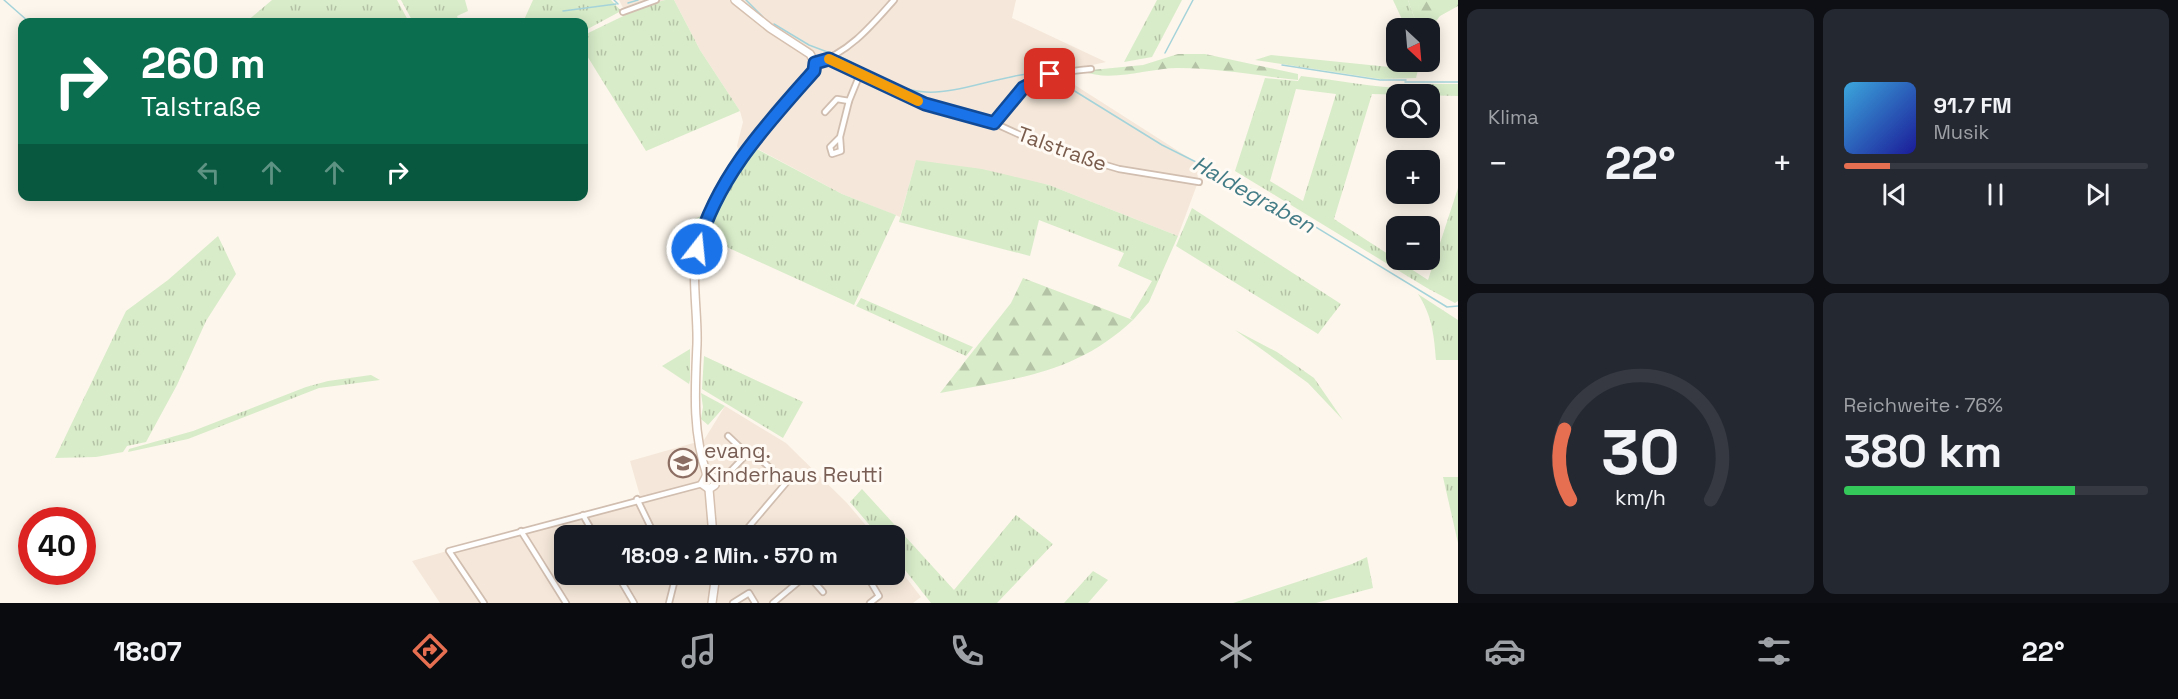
<!DOCTYPE html>
<html lang="de">
<meta charset="utf-8">
<style>
:root{--surface:#171b24;--page:#242831;--text:#f1f3f6;--muted:#9ea1a6;--line:#363941;--accent:#e76f51}
body{margin:0;font-family:"Space Grotesk",sans-serif;background:var(--page);color:var(--text);height:100vh;display:flex;flex-direction:column;font-size:22px;white-space:nowrap}
*{box-sizing:border-box;margin:0}
p{font-size:20px;color:var(--muted)}
.icon{flex:none;width:33px;height:33px;fill:none;stroke:currentColor;stroke-width:2;stroke-linecap:round;stroke-linejoin:round}
.map{position:relative;flex:1;overflow:hidden}
.side{display:flex;flex-direction:column;gap:9px;padding:9px;background:#0d0f14;width:720px}
.side>*{flex:none}
.top-card{position:absolute;left:18px;top:18px;width:570px;height:183px;border-radius:12px;box-shadow:0 3px 15px #0003;background:#0b6e4f;color:#fff;overflow:hidden}
.needle{width:39px;rotate:154deg}
.tools{position:absolute;left:1386px;top:18px;display:grid;gap:12px}
.tools a{display:grid;place-items:center;width:54px;height:54px;border-radius:12px;background:var(--surface);box-shadow:0 3px 15px #0003;font-size:30px}
.speed{position:absolute;left:18px;top:507px;display:flex;gap:12px;font-size:30px;font-weight:700;text-align:center}
.speed>*{display:grid;place-content:center;width:78px;height:78px;border-radius:50%;background:var(--surface);box-shadow:0 3px 15px #0003;line-height:1}
.speed .limit{border:9px solid #d22;background:#fff;color:#111}
.pin{position:absolute;display:grid;place-items:center;width:51px;height:51px;color:#fff;margin:-26px;border-radius:12px;box-shadow:0 3px 9px #0006}
.me{position:absolute;width:66px;margin:-33px;rotate:16deg;stroke-linejoin:round;filter:drop-shadow(0 0 4px #0008)}
.turn{display:flex;align-items:center;gap:21px;height:126px;padding:0 24px;font-size:27px}
.turn .icon{width:78px;height:78px;stroke-width:2.5}
.turn b{display:block;font-size:42px;line-height:51px}
.lanes{display:flex;align-items:center;height:57px;padding:0 24px;background:#0003;justify-content:center;gap:30px;direction:ltr}
.lanes .off{opacity:.35}
.big{font-size:45px;font-weight:800;line-height:1.1}
.side .widget{flex:1;display:flex;flex-direction:column;justify-content:center;gap:9px;min-width:0;padding:0 21px;border-radius:12px;background:var(--page)}
.side .dial{align-items:center;gap:0}
.dial svg{height:156px;overflow:visible;fill:none;stroke:var(--line);stroke-width:7;stroke-linecap:round;text-anchor:middle}
.dial text{fill:var(--text);stroke:none}
.song{display:flex;align-items:center;gap:18px}
.cover{width:72px;height:72px;border-radius:9px;background:linear-gradient(135deg,hsl(200 70% 55%),hsl(240 70% 35%))}
.played{height:6px;border-radius:3px;background:linear-gradient(90deg,var(--accent) 15%,var(--line) 15%)}
.keys{display:flex;justify-content:space-around;direction:ltr}
.heat{display:flex;justify-content:space-between;align-items:center;font-size:33px;direction:ltr}
.charge{height:9px;border-radius:4px;background:linear-gradient(90deg,#34c759 76%,var(--line) 0)}
.side .tiles{flex:1;display:grid;gap:9px;grid-template-columns:repeat(2,1fr)}
.trip{position:absolute;left:554px;top:525px;width:351px;height:60px;border-radius:12px;background:var(--surface);box-shadow:0 3px 15px #0003;font-weight:800;line-height:60px;text-align:center}
.dock{display:flex;height:96px;justify-content:space-around;align-items:center;background:#090b0e;color:var(--muted)}
.dock .icon{width:42px;height:42px}
.dock .selected{color:var(--accent)}
.dock b{font-size:27px;color:var(--text)}
main{display:flex;flex:1;min-height:0}
.map>svg:first-child{display:block}
</style>
<main>
<div class="map">
<svg width="1458" height="603" viewBox="0 0 1458 603">
<defs>
<pattern id="grass-tufts" width="24" height="20" patternUnits="userSpaceOnUse" patternTransform="scale(1.5)"><rect width="24" height="20" fill="#d8ecc9"/><path d="M3 7l-1-3M5 7V3M7 7l1-3M15 17l-1-3M17 17v-4M19 17l1-3" fill="none" stroke="#b4c2a5"/></pattern>
<pattern id="forest-firs" width="22" height="20" patternUnits="userSpaceOnUse" patternTransform="scale(1.5)"><rect width="22" height="20" fill="#d8ecc9"/><path d="M5 1l3.5 6h-7zM16 11l3.5 6h-7z" fill="#b4c2a5"/></pattern>
</defs>
<rect width="100%" height="100%" fill="#fdf6ec"/>
<!-- residential -->
<g fill="#f5e8da">
<path d="M 619,0 L 665,0 L 626,14 Z"/>
<path d="M 674,0 L 1016,0 L 1012,18 L 1106,62 L 1056,73 L 1197,163 L 1198,182 L 1178,236 L 1049,185 L 916,161 L 900,217 L 842,194 L 754,147 L 747,156 L 739,151 L 737,146 L 743,122 L 740,111 L 700,50 Z"/>
<path d="M 725,406 L 786,443 L 847,503 L 874,535 L 564,536 L 564,574 L 894,574 L 894,562 L 921,597 L 913,603 L 440,603 L 412,561 L 640,496 L 630,461 L 704,440 Z"/>
</g>
<!-- grass -->
<g fill="url(#grass-tufts)" fill-rule="evenodd">
<path d="M 272,0 L 397,0 L 409,22 L 246,22 Z"/>
<path d="M 401,0 L 465,0 L 468,11 L 457,16 L 459,22 L 413,22 Z"/>
<path d="M 533,0 L 611,0 L 621,11 L 584,31 L 584,22 L 523,22 Z"/>
<path d="M 665,0 L 674,0 L 700,50 L 740,111 L 646,151 L 584,51 L 584,35 L 644,6 Z"/>
<path d="M 1157,0 L 1182,0 L 1152,57 L 1124,62 Z"/>
<path d="M 1393,0 L 1408,0 L 1418,28 L 1406,28 Z"/>
<path d="M 1271,55 L 1409,69 L 1410,62 L 1420,62 L 1416,78 L 1380,79 L 1255,60 Z"/>
<path d="M 1301,76 C 1338,80 1373,88 1410,88 L 1414,84 L 1458,84 L 1458,96 L 1372,94 L 1334,219 L 1428,280 L 1458,188 L 1458,301 L 1455,303 L 1427,288 L 1235,171 L 1265,78 L 1298,81 ZM 1296,89 L 1336,94 L 1303,201 L 1270,181 Z"/>
<path d="M 753,147 L 842,194 L 896,215 L 854,305 L 709,239 L 710,235 L 705,233 L 724,192 Z"/>
<path d="M 916,160 L 982,169 L 1049,185 L 1178,236 L 1149,302 L 1133,320 L 1130,318 L 1152,281 L 1118,266 L 1124,253 L 1039,220 L 1030,256 L 899,222 Z"/>
<path d="M 1192,208 L 1341,304 L 1318,334 L 1176,246 Z"/>
<path d="M 701,216 L 690,253 L 689,237 L 679,242 L 670,235 L 682,224 Z"/>
<path d="M 218,236 L 236,274 L 206,321 L 177,385 L 146,442 L 127,446 L 123,452 L 96,457 L 55,458 L 126,311 L 168,280 Z"/>
<path d="M 1418,294 L 1458,320 L 1458,360 L 1436,360 C 1434,334 1432,316 1418,294 Z"/>
<path d="M 861,298 L 973,347 L 966,356 L 856,306 Z"/>
<path d="M 1235,330 L 1277,352 L 1314,378 L 1343,420 L 1308,383 Z"/>
<path d="M 690,349 L 690,380 L 689,384 L 662,366 Z"/>
<path d="M 704,356 L 803,402 L 783,438 L 702,389 Z"/>
<path d="M 371,375 L 380,380 L 319,388 L 188,439 L 128,452 L 129,449 L 193,431 L 306,387 L 328,381 Z"/>
<path d="M 701,393 L 725,406 L 708,425 L 701,419 L 703,407 Z"/>
<path d="M 1443,477 L 1458,477 L 1458,543 Z"/>
<path d="M 862,489 L 954,590 L 1016,515 L 1053,544 L 997,603 L 931,603 L 894,556 L 894,536 L 878,535 L 850,502 Z"/>
<path d="M 1367,557 L 1373,588 L 1316,603 L 1233,603 L 1352,564 Z"/>
<path d="M 1093,571 L 1108,580 L 1088,603 L 1064,603 Z"/>
</g>
<!-- forest -->
<g fill="url(#forest-firs)">
<path d="M 1408,0 L 1458,0 L 1458,6 L 1440,16 L 1430,29 L 1418,28 Z"/>
<path d="M 1178,54 L 1205,54 L 1298,74 L 1298,80 C 1259,76 1218,68 1178,68 C 1148,68 1112,83 1082,71 L 1143,65 Z"/>
<path d="M 1023,278 L 1133,320 C 1076,374 1014,379 940,393 L 1011,303 Z"/>
</g>
<g fill="none" stroke-linecap="round" stroke-linejoin="round">
<!-- stream -->
<g stroke="#a5d3da" stroke-width="1.5">
<path d="M 4,0 L 29,22"/>
<path d="M 614,0 L 618,4"/>
<path d="M 746,0 L 763,17"/>
<path d="M 628,3 L 638,0"/>
<path d="M 563,11 L 616,4"/>
<path d="M 774,24 L 809,45 L 830,53"/>
<path d="M 1165,53 L 1193,0"/>
<path d="M 841,57 C 866,69 897,91 926,92 C 961,94 1004,73 1044,73"/>
<path d="M 1282,65 L 1380,80 L 1406,80"/>
<path d="M 1052,77 L 1162,145 L 1268,198 L 1447,307 L 1458,306"/>
<path d="M 1405,82 L 1458,82"/>
</g>
<!-- street casing -->
<g stroke="#d1beb0" stroke-width="8">
<g id="street">
<path d="M 623,12 L 656,0"/>
<path d="M 829,59 L 925,104 L 994,123 L 1051,149 L 1119,169 L 1199,182"/>
<path d="M 815,63 C 848,54 872,25 894,0"/>
<path d="M 825,112 L 837,99 L 849,101"/>
<path d="M 994,123 C 1028,80 1036,74 1091,69"/>
<path d="M 840,137 L 841,151 L 832,154 L 830,147 L 840,137 L 849,101 L 860,74"/>
<path d="M 728,436 L 747,454"/>
<path d="M 715,480 L 725,477 L 747,454 L 755,454 L 786,483 L 741,536"/>
<path d="M 637,499 L 655,536"/>
<path d="M 583,515 L 595,536"/>
<path d="M 521,531 L 566,603"/>
<path d="M 617,574 L 634,603"/>
<path d="M 866,574 L 879,596 L 870,603"/>
<path d="M 808,575 L 823,592"/>
<path d="M 484,603 L 449,551 L 702,484"/>
<path d="M 669,603 L 675,579 L 681,574"/>
<path d="M 733,603 L 749,593 L 755,603"/>
<path d="M 773,603 L 808,574"/>
</g>
</g>
<!-- secondary casing -->
<g stroke="#d6c0b0" stroke-width="10">
<g id="secondary">
<path d="M 707,475 L 702,484 L 709,489"/>
<path d="M 713,536 L 709,489 L 715,485 L 713,477 L 707,475 C 692,432 695,389 697,344 C 698,313 691,279 697,248 C 711,177 768,123 814,71 L 815,63 L 810,54 L 770,28 L 735,0"/>
<path d="M 712,603 L 716,574"/>
</g>
</g>
<!-- street -->
<use href="#street" stroke="#fff" stroke-width="4.5"/>
<!-- secondary -->
<use href="#secondary" stroke="#fff" stroke-width="7"/>
</g>
<g fill="none" stroke-linecap="round" stroke-linejoin="round">
<!-- route casing -->
<g stroke="#114b97" stroke-width="15">
<path id="route" d="M 697,249 C 717,177 765,126 814,71 L 815,63 L 829,59 L 925,104 L 994,123 L 1023,88 L 1050,74"/>
</g>
<!-- route -->
<use href="#route" stroke="#1a73e8" stroke-width="10"/>
<!-- slow -->
<path stroke="#f59e0b" stroke-width="10" d="M 829,59 L 918,101"/>
</g>
<!-- icons -->
<defs>
<g id="school-ring" transform="scale(1.5)"><circle r="9.5" fill="#fffaf3" stroke="#8d6e63" stroke-width="1.5"/><path d="M0-5L7-2L0 1L-7-2ZM-4 1L0 2.5L4 1V4Q0 6-4 4Z" fill="#8d6e63"/></g>
</defs>
<g fill-rule="evenodd">
<use href="#school-ring" x="683" y="463"/>
</g>
<g text-anchor="middle" stroke-width="6" stroke-linejoin="round" paint-order="stroke">
<!-- street labels -->
<g font-size="21" fill="#7a5c4d" stroke="#fffaf3">
<text transform="translate(1062 149) rotate(20)" y="7">Talstraße</text>
</g>
<!-- education labels -->
<g font-size="21" fill="#785e54" stroke="#fffaf3" text-anchor="start">
<text x="704" y="458">evang.<tspan x="704" dy="24">Kinderhaus Reutti</tspan></text>
</g>
<!-- water labels -->
<g font-size="22" font-style="italic" fill="#437c86" stroke="#fffaf3">
<text transform="translate(1254 194) rotate(29)" y="8">Haldegraben</text>
</g>
</g>
</svg>
<div class="tools">
<a><svg class="needle" viewBox="-14 -14 28 28"><path d="M0-13l5 13h-10z" fill="#e53935"/><path d="M0 13l5-13h-10z" fill="#9ea1a6"/></svg></a>
<a><svg class="icon" aria-label="search" viewBox="0 0 24 24"><circle cx="10" cy="10" r="6"/><path d="M15 15l6 6"/></svg></a>
<a>+</a>
<a>−</a>
</div>
<div class="speed"><div class="limit">40</div></div>
<div class="pin" style="left:1050px;top:74px;background:#d93025"><svg class="icon" aria-label="arrive" viewBox="0 0 24 24"><path d="M6 21V4h12l-3 4 3 4H6"/></svg></div>
<svg class="me" style="left:697px;top:249px" viewBox="-20 -20 40 40"><circle r="17" fill="#1a73e8" stroke="#fff" stroke-width="3"/><path d="M0-11L8 9 0 5-8 9z" fill="#fff"/></svg>
<div class="trip">18:09 · 2 Min. · 570 m</div>
<div class="top-card">
<div class="turn"><svg class="icon" aria-label="right" viewBox="0 0 24 24"><path d="M7 20v-9h11M14 6l5 5-5 5"/></svg><div><b>260 m</b>Talstraße</div></div>
<div class="lanes"><svg class="icon off" aria-label="left" viewBox="0 0 24 24"><path d="M17 20v-9H6M10 6l-5 5 5 5"/></svg><svg class="icon off" aria-label="ahead" viewBox="0 0 24 24"><path d="M12 20V5M6 11l6-6 6 6"/></svg><svg class="icon off" aria-label="ahead" viewBox="0 0 24 24"><path d="M12 20V5M6 11l6-6 6 6"/></svg><svg class="icon" aria-label="right" viewBox="0 0 24 24"><path d="M7 20v-9h11M14 6l5 5-5 5"/></svg></div>
</div>
</div>
<section class="side">
<div class="tiles">
<div class="widget"><p>Klima</p>
<div class="heat"><a>−</a><b class="big">22°</b><a>+</a></div>
</div>
<div class="widget">
<div class="song"><i class="cover"></i><div><b>91.7 FM</b><p>Musik</p></div></div>
<div class="played"></div>
<div class="keys"><svg class="icon" aria-label="previous" viewBox="0 0 24 24"><path d="M18 5L8 12l10 7zM5 5v14"/></svg><svg class="icon" aria-label="pause" viewBox="0 0 24 24"><path d="M8 5v14M16 5v14"/></svg><svg class="icon" aria-label="next" viewBox="0 0 24 24"><path d="M6 5l10 7-10 7zM19 5v14"/></svg></div>
</div>
<div class="widget dial"><svg viewBox="0 0 100 80">
<path d="M14 69A42 42 0 1 1 86 69"/>
<path d="M14 69A42 42 0 0 1 11 33" stroke="#e76f51"/>
<text x="50" y="56" font-size="32" font-weight="700">30</text>
<text x="50" y="72" font-size="11">km/h</text>
</svg></div>
<div class="widget"><p>Reichweite · 76%</p><b class="big">380 km</b><div class="charge"></div></div>
</div>
</section>
</main>
<nav class="dock">
<b>18:07</b>
<svg class="icon selected" aria-label="directions" viewBox="0 0 24 24"><path d="M12 3l9 9-9 9-9-9zM9 14v-3h6M13 9l2 2-2 2"/></svg>
<svg class="icon" aria-label="music" viewBox="0 0 24 24"><path d="M9 18V5l10-2v13"/><circle cx="6" cy="18" r="3"/><circle cx="16" cy="16" r="3"/></svg>
<svg class="icon" aria-label="phone" viewBox="0 0 24 24"><path d="M5 4h4l2 5-3 2q2 4 5 5l2-3 5 2v4C11 20 4 13 5 4z"/></svg>
<svg class="icon" aria-label="climate" viewBox="0 0 24 24"><path d="M12 3v18M4 7l16 10M4 17L20 7"/></svg>
<svg class="icon" aria-label="car" viewBox="0 0 24 24"><path d="M5 17H2v-5l4-1 3-4h7l3 4 3 1v5h-3M9 17h6M6 11h13"/><circle cx="7" cy="17" r="2"/><circle cx="17" cy="17" r="2"/></svg>
<svg class="icon" aria-label="filters" viewBox="0 0 24 24"><path d="M4 7h16M4 17h16"/><circle cx="9" cy="7" r="2"/><circle cx="15" cy="17" r="2"/></svg>
<b>22°</b>
</nav>
